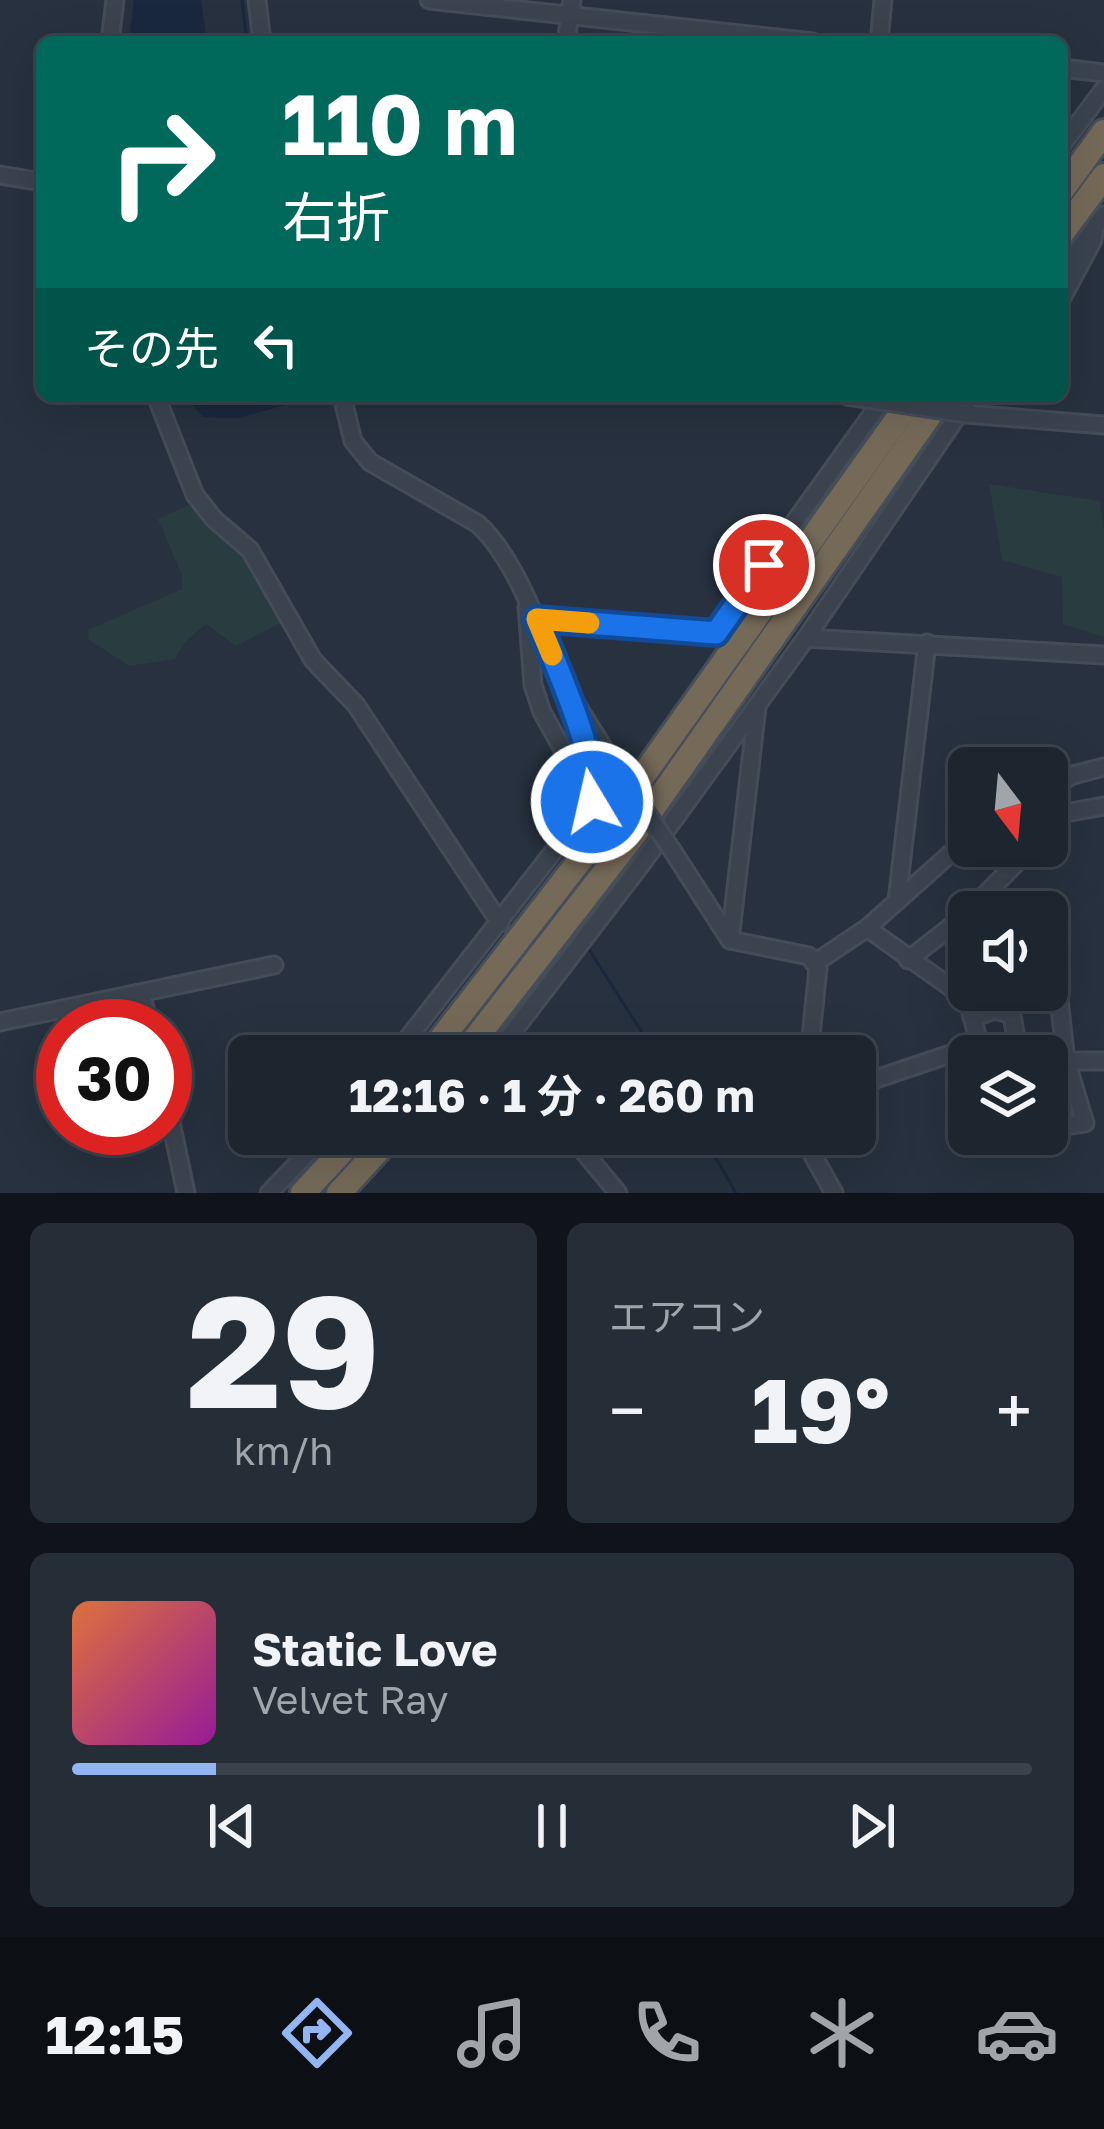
<!DOCTYPE html>
<html lang="ja">
<meta charset="utf-8">
<style>
:root{--surface:#1d252f;--page:#252d37;--text:#f1f3f6;--muted:#a0a5aa;--line:#3b424b;--accent:#93b6f3}
body{margin:0;font-family:"Golos Text","Noto Sans JP",sans-serif;background:var(--page);color:var(--text);height:100vh;display:flex;flex-direction:column;font-size:45px;white-space:nowrap}
*{box-sizing:border-box;margin:0}
p{font-size:39px;color:var(--muted)}
.icon{flex:none;width:66px;height:66px;fill:none;stroke:currentColor;stroke-width:2;stroke-linecap:round;stroke-linejoin:round}
.map{position:relative;height:1193px;overflow:hidden}
.sheet{display:flex;flex-direction:column;gap:30px;padding:30px;background:#10141a;flex:1}
.sheet>*{flex:none}
.top-card{position:absolute;left:36px;top:36px;width:1032px;height:366px;border-radius:18px;box-shadow:0 12px 48px #0002,0 0 0 3px var(--line);background:#00695c;color:#fff;overflow:hidden}
.needle{width:78px;rotate:164deg}
.controls{position:absolute;left:948px;top:747px;display:grid;gap:24px}
.controls a{display:grid;place-items:center;width:120px;height:120px;border-radius:18px;background:var(--surface);box-shadow:0 12px 48px #0002,0 0 0 3px var(--line);font-size:60px}
.speed{position:absolute;left:36px;top:999px;display:flex;gap:24px;font-size:60px;font-weight:700;text-align:center}
.speed>*{display:grid;place-content:center;width:156px;height:156px;border-radius:50%;background:var(--surface);box-shadow:0 12px 48px #0002,0 0 0 3px var(--line);line-height:1}
.speed .limit{border:18px solid #d22;background:#fff;color:#111}
.pin{position:absolute;display:grid;place-items:center;width:102px;height:102px;color:#fff;margin:-51px;border:6px solid #fff;border-radius:50%;box-shadow:0 3px 12px #0007}
.me{position:absolute;width:132px;margin:-66px;rotate:351deg;stroke-linejoin:round;filter:drop-shadow(0 0 9px #0008)}
.turn{display:flex;align-items:center;gap:42px;height:252px;padding:0 48px;font-size:54px}
.turn .icon{width:156px;height:156px;stroke-width:2.5}
.turn b{display:block;font-size:84px;line-height:102px}
.then{display:flex;align-items:center;height:114px;padding:0 48px;background:#0003;gap:24px;font-size:45px}
.big{font-size:90px;font-weight:700;line-height:1.1}
.sheet .card{flex:1;display:flex;flex-direction:column;justify-content:center;gap:18px;min-width:0;padding:0 42px;border-radius:18px;background:var(--page)}
.sheet .dial{align-items:center;gap:0}
.dial b{font-size:156px;line-height:1}
.song{display:flex;align-items:center;gap:36px}
.cover{width:144px;height:144px;border-radius:18px;background:linear-gradient(135deg,hsl(20 70% 55%),hsl(300 70% 35%))}
.played{height:12px;border-radius:6px;background:linear-gradient(90deg,var(--accent) 15%,var(--line) 15%)}
.keys{display:flex;justify-content:space-around;direction:ltr}
.heat{display:flex;justify-content:space-between;align-items:center;font-size:66px;direction:ltr}
.sheet .tiles{flex:1;display:grid;gap:30px;grid-template-columns:1fr 1fr}
.card:last-child{grid-column:span 2}
.trip{position:absolute;left:228px;top:1035px;width:648px;height:120px;border-radius:18px;background:var(--surface);box-shadow:0 12px 48px #0002,0 0 0 3px var(--line);font-weight:700;line-height:120px;text-align:center}
.tabs{display:flex;height:192px;justify-content:space-around;align-items:center;background:#0c0f13;color:var(--muted)}
.tabs .icon{width:84px;height:84px}
.tabs .selected{color:var(--accent)}
.tabs b{font-size:54px;color:var(--text)}
.map>svg:first-child{display:block}
</style>
<div class="map">
<svg width="1104" height="1193" viewBox="0 0 1104 1193">
<rect width="100%" height="100%" fill="#27313f"/>
<!-- green -->
<g fill="#293d40">
<path d="M 989,484 L 1100,501 L 1104,531 L 1104,637 L 1063,624 L 1062,577 L 1002,560 Z"/>
<path d="M 189,505 L 241,550 L 281,623 L 236,646 L 206,624 L 185,642 L 175,659 L 129,666 L 89,640 L 88,630 L 182,589 L 182,575 L 158,519 Z"/>
</g>
<!-- water -->
<g fill="#1a283d">
<path d="M 134,0 L 201,0 L 207,42 L 129,42 Z"/>
<path d="M 183,396 L 306,396 L 307,399 L 239,418 L 203,417 Z"/>
</g>
<g fill="none" stroke-linecap="round" stroke-linejoin="round">
<!-- stream -->
<g stroke="#1a283d" stroke-width="3">
<path d="M 242,0 L 247,42"/>
<path d="M 588,948 L 657,1056"/>
<path d="M 702,1134 L 736,1193"/>
</g>
<!-- minor casing -->
<g stroke="#444c58" stroke-width="21">
<g id="minor">
<path d="M 257,0 L 262,42"/>
<path d="M 429,0 L 813,42"/>
<path d="M 110,42 L 115,0"/>
<path d="M 566,42 L 572,0"/>
<path d="M 879,42 L 883,0"/>
<path d="M 1062,68 L 1104,73"/>
<path d="M 1062,145 L 1104,89"/>
<path d="M 0,175 L 42,182"/>
<path d="M 1062,272 L 1104,215"/>
<path d="M 1062,298 L 1093,240 L 1095,226"/>
<path d="M 156,396 L 195,495 L 214,519 L 250,550 L 313,660 L 356,705 L 500,923"/>
<path d="M 342,396 L 353,441 L 370,462 L 478,524 C 518,561 539,632 563,680 C 578,710 599,739 616,768"/>
<path d="M 847,396 L 868,399"/>
<path d="M 966,414 L 1104,425"/>
<path d="M 527,607 L 533,685 L 542,712 L 592,802"/>
<path d="M 537,619 L 715,633 L 885,396"/>
<path d="M 806,638 L 1104,655"/>
<path d="M 1047,790 L 1073,775 L 1104,767"/>
<path d="M 1047,832 L 1065,813 L 1104,806"/>
<path d="M 672,850 L 730,940 L 809,956 L 818,968 L 809,1056"/>
<path d="M 897,901 L 927,643"/>
<path d="M 867,928 L 967,999 L 983,1056"/>
<path d="M 730,940 L 757,707"/>
<path d="M 908,960 L 963,917 L 1033,846"/>
<path d="M 815,963 L 867,928 L 969,837"/>
<path d="M 141,994 L 150,1026"/>
<path d="M 972,1018 L 995,1010 L 1012,1015 L 1019,1056"/>
<path d="M 0,1022 L 274,965"/>
<path d="M 394,1056 L 592,802 L 596,790 L 571,706"/>
<path d="M 504,1056 L 499,1050 L 643,862 L 806,638 L 971,396"/>
<path d="M 1047,1061 L 1104,1061"/>
<path d="M 855,1086 L 980,1044"/>
<path d="M 165,1094 L 186,1193"/>
<path d="M 1047,1128 L 1085,1123 L 1066,1061 L 1059,999"/>
<path d="M 569,1134 L 618,1193"/>
<path d="M 801,1134 L 834,1193"/>
<path d="M 269,1193 L 326,1134"/>
</g>
</g>
<!-- highway casing -->
<g stroke="#464e5a" stroke-width="30">
<g id="highway">
<path d="M 1062,190 L 1104,132"/>
<path d="M 1062,233 L 1104,176"/>
<path d="M 428,1056 L 612,819 L 914,396"/>
<path d="M 462,1056 L 633,836 L 943,396"/>
<path d="M 303,1193 L 358,1134"/>
<path d="M 339,1193 L 393,1134"/>
</g>
</g>
<!-- minor -->
<use href="#minor" stroke="#3b434f" stroke-width="15"/>
<!-- highway -->
<use href="#highway" stroke="#756a58" stroke-width="24"/>
<!-- minor-bridge casing -->
<g stroke="#444c58" stroke-width="21" stroke-linecap="butt">
<g id="minor-bridge">
<path d="M 868,399 L 966,414"/>
<path d="M 616,768 L 672,850"/>
</g>
</g>
<!-- minor-bridge -->
<use href="#minor-bridge" stroke="#3b434f" stroke-width="15"/>
</g>
<g fill="none" stroke-linecap="round" stroke-linejoin="round">
<!-- route casing -->
<g stroke="#114b97" stroke-width="30">
<path id="route" d="M 592,802 C 603,769 552,655 537,619 L 716,633 L 764,565"/>
</g>
<!-- route -->
<use href="#route" stroke="#1a73e8" stroke-width="21"/>
<!-- slow -->
<path stroke="#f59e0b" stroke-width="21" d="M 552,655 L 537,619 L 589,623"/>
</g>
</svg>
<div class="controls">
<a><svg class="needle" viewBox="-14 -14 28 28"><path d="M0-13l5 13h-10z" fill="#e53935"/><path d="M0 13l5-13h-10z" fill="#a0a5aa"/></svg></a>
<a><svg class="icon" aria-label="sound" viewBox="0 0 24 24"><path d="M4 9h4l5-4v14l-5-4H4zM17 9q2 3 0 6"/></svg></a>
<a><svg class="icon" aria-label="layers" viewBox="0 0 24 24"><path d="M12 4l9 5-9 5-9-5zM3 14l9 5 9-5"/></svg></a>
</div>
<div class="speed"><div class="limit">30</div></div>
<div class="pin" style="left:764px;top:565px;background:#d93025"><svg class="icon" aria-label="arrive" viewBox="0 0 24 24"><path d="M6 21V4h12l-3 4 3 4H6"/></svg></div>
<svg class="me" style="left:592px;top:802px" viewBox="-20 -20 40 40"><circle r="17" fill="#1a73e8" stroke="#fff" stroke-width="3"/><path d="M0-11L8 9 0 5-8 9z" fill="#fff"/></svg>
<div class="trip">12:16 · 1 分 · 260 m</div>
<div class="top-card">
<div class="turn"><svg class="icon" aria-label="right" viewBox="0 0 24 24"><path d="M7 20v-9h11M14 6l5 5-5 5"/></svg><div><b>110 m</b>右折</div></div>
<div class="then">その先<svg class="icon" aria-label="left" viewBox="0 0 24 24"><path d="M17 20v-9H6M10 6l-5 5 5 5"/></svg></div>
</div>
</div>
<section class="sheet">
<div class="tiles">
<div class="card dial"><b>29</b><p>km/h</p></div>
<div class="card"><p>エアコン</p>
<div class="heat"><a>−</a><b class="big">19°</b><a>+</a></div>
</div>
<div class="card">
<div class="song"><i class="cover"></i><div><b>Static Love</b><p>Velvet Ray</p></div></div>
<div class="played"></div>
<div class="keys"><svg class="icon" aria-label="previous" viewBox="0 0 24 24"><path d="M18 5L8 12l10 7zM5 5v14"/></svg><svg class="icon" aria-label="pause" viewBox="0 0 24 24"><path d="M8 5v14M16 5v14"/></svg><svg class="icon" aria-label="next" viewBox="0 0 24 24"><path d="M6 5l10 7-10 7zM19 5v14"/></svg></div>
</div>
</div>
</section>
<nav class="tabs">
<b>12:15</b>
<svg class="icon selected" aria-label="directions" viewBox="0 0 24 24"><path d="M12 3l9 9-9 9-9-9zM9 14v-3h6M13 9l2 2-2 2"/></svg>
<svg class="icon" aria-label="music" viewBox="0 0 24 24"><path d="M9 18V5l10-2v13"/><circle cx="6" cy="18" r="3"/><circle cx="16" cy="16" r="3"/></svg>
<svg class="icon" aria-label="phone" viewBox="0 0 24 24"><path d="M5 4h4l2 5-3 2q2 4 5 5l2-3 5 2v4C11 20 4 13 5 4z"/></svg>
<svg class="icon" aria-label="climate" viewBox="0 0 24 24"><path d="M12 3v18M4 7l16 10M4 17L20 7"/></svg>
<svg class="icon" aria-label="car" viewBox="0 0 24 24"><path d="M5 17H2v-5l4-1 3-4h7l3 4 3 1v5h-3M9 17h6M6 11h13"/><circle cx="7" cy="17" r="2"/><circle cx="17" cy="17" r="2"/></svg>
</nav>
